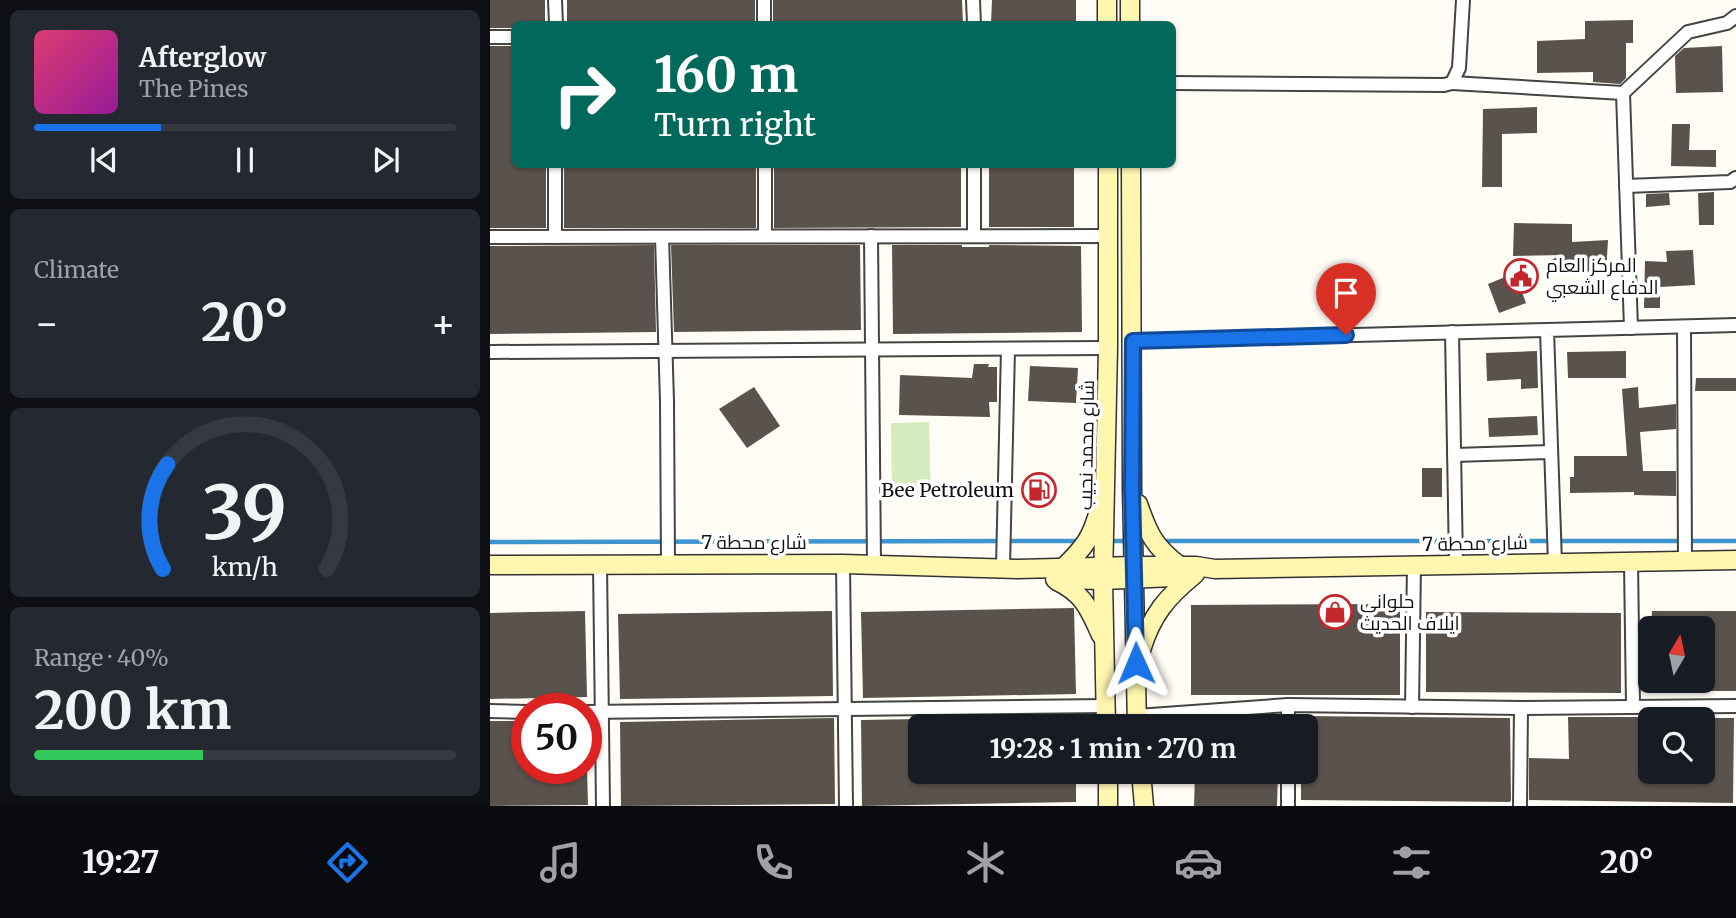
<!DOCTYPE html>
<meta charset="utf-8">
<style>
:root{--surface:#171b24;--page:#242831;--text:#f1f3f6;--muted:#9ea1a6;--line:#363941;--accent:#1a73e8}
body{margin:0;font-family:Merriweather,Cairo,serif;background:var(--page);color:var(--text);height:100vh;display:flex;flex-direction:column;font-size:26px;white-space:nowrap}
*{box-sizing:border-box;margin:0}
p{font-size:23px;color:var(--muted)}
.icon{flex:none;width:38px;height:38px;fill:none;stroke:currentColor;stroke-width:2;stroke-linecap:round;stroke-linejoin:round}
.map{position:relative;flex:1;overflow:hidden}
.side{display:flex;flex-direction:column;gap:10px;padding:10px;background:#0d0f14;width:490px}
.side>*{flex:none}
.banner{position:absolute;left:21px;top:21px;width:665px;height:147px;border-radius:10px;box-shadow:0 2px 5px #0004;background:#00695c;color:#fff;overflow:hidden}
.needle{width:46px;rotate:9deg}
.tools{position:absolute;left:1148px;top:616px;display:grid;gap:14px}
.tools a{display:grid;place-items:center;width:77px;height:77px;border-radius:10px;background:var(--surface);box-shadow:0 2px 5px #0004;font-size:35px}
.speed{position:absolute;left:21px;top:693px;display:flex;gap:14px;font-size:35px;font-weight:700;text-align:center}
.speed>*{display:grid;place-content:center;width:91px;height:91px;border-radius:50%;background:var(--surface);box-shadow:0 2px 5px #0004;line-height:1}
.speed .limit{border:10px solid #d22;background:#fff;color:#111}
.pin{position:absolute;display:grid;place-items:center;width:60px;height:60px;color:#fff;margin:-72px -30px;border-radius:50% 50% 50% 0;rotate:-45deg;box-shadow:0 0 7px #0007}
.pin .icon{rotate:45deg}
.me{position:absolute;width:77px;margin:-38px;rotate:359deg;stroke-linejoin:round;filter:drop-shadow(0 0 5px #0008)}
.turn{display:flex;align-items:center;gap:24px;height:147px;padding:0 28px;font-size:32px}
.turn .icon{width:91px;height:91px;stroke-width:2.5}
.turn b{display:block;font-size:49px;line-height:60px}
.big{font-size:52px;font-weight:700;line-height:1.1}
.side .card{flex:1;display:flex;flex-direction:column;justify-content:center;gap:10px;min-width:0;padding:0 24px;border-radius:10px;background:var(--page)}
.side .dial{align-items:center;gap:0}
.dial svg{height:182px;overflow:visible;fill:none;stroke:var(--line);stroke-width:7;stroke-linecap:round;text-anchor:middle}
.dial text{fill:var(--text);stroke:none}
.song{display:flex;align-items:center;gap:21px}
.cover{width:84px;height:84px;border-radius:10px;background:linear-gradient(135deg,hsl(340 70% 55%),hsl(300 70% 35%))}
.played{height:7px;border-radius:4px;background:linear-gradient(90deg,var(--accent) 30%,var(--line) 30%)}
.keys{display:flex;justify-content:space-around;direction:ltr}
.heat{display:flex;justify-content:space-between;align-items:center;font-size:38px;direction:ltr}
.charge{height:10px;border-radius:5px;background:linear-gradient(90deg,#34c759 40%,var(--line) 0)}
.trip{position:absolute;left:418px;top:714px;width:410px;height:70px;border-radius:10px;background:var(--surface);box-shadow:0 2px 5px #0004;font-weight:700;line-height:70px;text-align:center}
.dock{display:flex;height:112px;justify-content:space-around;align-items:center;background:#090b0e;color:var(--muted)}
.dock .icon{width:49px;height:49px}
.dock .current{color:var(--accent)}
.dock b{font-size:32px;color:var(--text)}
main{display:flex;flex:1;min-height:0}
.map>svg:first-child{display:block}
</style>
<main>
<section class="side">
<div class="card">
<div class="song"><i class="cover"></i><div><b>Afterglow</b><p>The Pines</p></div></div>
<div class="played"></div>
<div class="keys"><svg class="icon" aria-label="previous" viewBox="0 0 24 24"><path d="M18 5L8 12l10 7zM5 5v14"/></svg><svg class="icon" aria-label="pause" viewBox="0 0 24 24"><path d="M8 5v14M16 5v14"/></svg><svg class="icon" aria-label="next" viewBox="0 0 24 24"><path d="M6 5l10 7-10 7zM19 5v14"/></svg></div>
</div>
<div class="card"><p>Climate</p>
<div class="heat"><a>−</a><b class="big">20°</b><a>+</a></div>
</div>
<div class="card dial"><svg viewBox="0 0 100 80">
<path d="M14 69A42 42 0 1 1 86 69"/>
<path d="M14 69A42 42 0 0 1 16 23" stroke="#1a73e8"/>
<text x="50" y="56" font-size="32" font-weight="700">39</text>
<text x="50" y="72" font-size="11">km/h</text>
</svg></div>
<div class="card"><p>Range · 40%</p><b class="big">200 km</b><div class="charge"></div></div>
</section>
<div class="map">
<svg width="1246" height="806" viewBox="0 0 1246 806">
<rect width="100%" height="100%" fill="#fffdf5"/>
<!-- green -->
<path fill="#d5ebbd" d="M 439,422 L 441,499 L 402,499 L 401,423 Z"/>
<g fill="none" stroke-linecap="round" stroke-linejoin="round">
<!-- stream -->
<g stroke="#3f96cf" stroke-width="4.5">
<path d="M 617,541 L 640,541"/>
<path d="M 673,541 L 1246,541"/>
<path d="M 0,542 L 591,541"/>
</g>
</g>
<!-- building -->
<g fill="#5a524d">
<path d="M 0,0 L 55,0 L 55,24 L 24,24 L 24,28 L 0,28 Z"/>
<rect x="77" y="0" width="188" height="24"/>
<path d="M 283,0 L 472,0 L 473,24 L 283,24 Z"/>
<path d="M 502,0 L 586,0 L 586,24 L 501,24 Z"/>
<path d="M 1143,20 L 1143,43 L 1136,43 L 1136,78 L 1130,84 L 1103,82 L 1103,72 L 1047,73 L 1047,41 L 1095,39 L 1095,21 Z"/>
<path d="M 0,46 L 24,46 L 24,164 L 56,164 L 56,228 L 0,228 Z"/>
<path d="M 1232,46 L 1233,92 L 1186,93 L 1185,56 L 1194,48 Z"/>
<path d="M 1047,107 L 1047,133 L 1012,134 L 1012,187 L 992,187 L 993,109 Z"/>
<path d="M 1182,124 L 1200,124 L 1199,150 L 1226,150 L 1226,167 L 1181,166 Z"/>
<rect x="74" y="164" width="192" height="64"/>
<path d="M 284,164 L 471,164 L 471,227 L 284,228 Z"/>
<rect x="499" y="164" width="85" height="63"/>
<path d="M 1224,192 L 1224,225 L 1209,225 L 1208,193 Z"/>
<path d="M 1179,193 L 1180,205 L 1156,207 L 1156,194 Z"/>
<path d="M 1024,223 L 1082,224 L 1082,242 L 1118,240 L 1116,273 L 1056,275 L 1056,262 L 1072,255 L 1023,256 Z"/>
<path d="M 164,245 L 166,332 L 0,334 L 0,246 Z"/>
<path d="M 181,245 L 370,245 L 371,330 L 184,332 Z"/>
<path d="M 402,245 L 472,245 L 472,247 L 499,247 L 499,245 L 591,246 L 592,332 L 403,334 Z"/>
<path d="M 1203,250 L 1205,285 L 1170,287 L 1170,308 L 1154,308 L 1155,261 L 1177,262 L 1176,251 Z"/>
<path d="M 1025,273 L 1036,303 L 1009,313 L 998,284 Z"/>
<path d="M 1047,351 L 1048,388 L 1031,389 L 1031,379 L 997,381 L 996,353 Z"/>
<path d="M 1136,351 L 1136,378 L 1078,378 L 1077,352 Z"/>
<path d="M 484,364 L 499,364 L 498,367 L 507,367 L 507,402 L 499,402 L 500,417 L 409,415 L 410,375 L 482,378 Z"/>
<path d="M 540,366 L 588,368 L 586,403 L 538,401 Z"/>
<path d="M 1206,378 L 1246,378 L 1246,391 L 1205,391 Z"/>
<path d="M 264,387 L 290,426 L 257,448 L 229,409 Z"/>
<path d="M 1148,387 L 1149,408 L 1186,404 L 1186,429 L 1150,432 L 1153,471 L 1186,471 L 1186,496 L 1144,495 L 1144,492 L 1080,493 L 1080,477 L 1084,477 L 1084,456 L 1137,456 L 1132,389 Z"/>
<path d="M 1047,416 L 1048,435 L 999,437 L 998,418 Z"/>
<rect x="932" y="468" width="20" height="29"/>
<path d="M 910,604 L 910,695 L 701,695 L 701,605 Z"/>
<path d="M 584,608 L 586,694 L 373,698 L 371,612 Z"/>
<path d="M 95,611 L 97,697 L 0,699 L 0,613 Z"/>
<path d="M 342,611 L 343,696 L 130,699 L 128,614 Z"/>
<path d="M 1162,611 L 1246,611 L 1246,691 L 1213,691 L 1213,628 L 1161,628 Z"/>
<path d="M 936,612 L 1131,613 L 1131,693 L 936,692 Z"/>
<path d="M 811,716 L 1020,718 L 1021,800 L 1020,802 L 811,800 L 811,772 L 816,772 L 816,726 L 811,726 Z"/>
<path d="M 1078,717 L 1160,717 L 1160,772 L 1213,772 L 1213,718 L 1244,718 L 1243,803 L 1039,800 L 1039,758 L 1079,759 Z"/>
<path d="M 344,718 L 345,804 L 131,806 L 130,722 Z"/>
<path d="M 430,719 L 430,772 L 586,772 L 586,802 L 372,806 L 371,720 Z"/>
<path d="M 0,721 L 37,721 L 37,768 L 97,768 L 98,805 L 0,806 Z"/>
<path d="M 705,772 L 788,772 L 787,806 L 704,806 Z"/>
</g>
<g fill="none" stroke-linecap="round" stroke-linejoin="round">
<!-- street casing -->
<g stroke="#444" stroke-width="16">
<g id="street">
<path d="M 65,0 L 66,24"/>
<path d="M 274,0 L 274,24"/>
<path d="M 483,0 L 484,24"/>
<path d="M 0,37 L 24,37"/>
<path d="M 682,83 L 954,85 L 962,83 L 969,68 L 973,0"/>
<path d="M 962,83 L 1133,93 L 1198,32 L 1237,23 L 1246,16"/>
<path d="M 1133,93 L 1141,328"/>
<path d="M 275,164 L 275,236"/>
<path d="M 1136,186 L 1240,182 L 1246,178"/>
<path d="M 381,236 L 384,564"/>
<path d="M 484,236 L 484,164"/>
<path d="M 0,237 L 618,236"/>
<path d="M 65,237 L 65,164"/>
<path d="M 172,237 L 177,401 L 178,563"/>
<path d="M 1194,327 L 1195,562"/>
<path d="M 962,332 L 966,564"/>
<path d="M 643,341 L 1057,330"/>
<path d="M 0,352 L 618,348"/>
<path d="M 964,455 L 1061,452"/>
<path d="M 1141,562 L 1143,705"/>
<path d="M 1065,563 L 1057,330 L 1246,325"/>
<path d="M 110,564 L 113,806"/>
<path d="M 353,564 L 356,806"/>
<path d="M 513,567 L 518,349"/>
<path d="M 798,705 L 798,726"/>
<path d="M 922,707 L 924,564"/>
<path d="M 0,711 L 37,712"/>
<path d="M 96,712 L 616,706"/>
<path d="M 647,716 L 798,705 L 1031,708 L 1246,706"/>
<path d="M 798,772 L 798,806"/>
<path d="M 1030,806 L 1031,708"/>
</g>
</g>
<!-- secondary casing -->
<g stroke="#333" stroke-width="21">
<g id="secondary">
<path d="M 640,0 L 640,24"/>
<path d="M 617,24 L 617,0"/>
<path d="M 641,164 L 642,488 L 647,726"/>
<path d="M 648,504 C 658,533 664,547 690,566"/>
<path d="M 0,565 L 353,564 L 528,569 L 644,566 L 706,566 L 725,569 L 1246,560"/>
<path d="M 573,568 C 595,547 603,536 610,506"/>
<path d="M 565,579 L 613,580 L 684,577"/>
<path d="M 567,581 C 594,594 599,609 611,635"/>
<path d="M 651,650 C 662,614 677,597 705,574"/>
<path d="M 616,726 L 613,580 L 618,348 L 618,164"/>
<path d="M 618,772 L 618,806"/>
<path d="M 651,772 L 654,806"/>
</g>
</g>
<!-- street -->
<use href="#street" stroke="#fff" stroke-width="12"/>
<!-- secondary -->
<use href="#secondary" stroke="#fff6b0" stroke-width="18"/>
</g>
<g fill="none" stroke-linecap="round" stroke-linejoin="round">
<!-- route casing -->
<g stroke="#114b97" stroke-width="18">
<path id="route" d="M 646,663 L 642,488 L 643,341 L 856,335"/>
</g>
<!-- route -->
<use href="#route" stroke="#1a73e8" stroke-width="12"/>
</g>
<!-- icons -->
<defs>
<g id="civic-ring" transform="scale(1.75)"><circle r="9.5" fill="#fff" stroke="#c4262e" stroke-width="1.5"/><path d="M-.6-6.5H3V-4.5H.6V-3L4-1V1h2V6H-6V1h2V-1L-.6-3ZM-1.2 2.5V6h2.4V2.5Z" fill="#c4262e"/></g>
<g id="fuel-ring" transform="scale(1.75)"><circle r="9.5" fill="#fff" stroke="#c4262e" stroke-width="1.5"/><path d="M-5.5-6h7V0h2V4h1.3V-2.5L3-4.5l.8-.8L6-3V5H2.5V1h-1V6h-7ZM-4.2-4.7v3.2H.2V-4.7Z" fill="#c4262e"/></g>
<g id="shop-ring" transform="scale(1.75)"><circle r="9.5" fill="#fff" stroke="#c4262e" stroke-width="1.5"/><path d="M-5-2.5h2.3a2.7 3.5 0 0 1 5.4 0H5L5.5 6h-11ZM-1.5-2.5h3a1.5 2.3 0 0 0-3 0Z" fill="#c4262e"/></g>
</defs>
<g fill-rule="evenodd">
<use href="#civic-ring" x="1031" y="276"/>
<use href="#fuel-ring" x="549" y="490"/>
<use href="#shop-ring" x="845" y="612"/>
</g>
<g text-anchor="middle" stroke-width="7" stroke-linejoin="round" paint-order="stroke">
<!-- poi labels -->
<g font-size="19" fill="#111" stroke="#fff" text-anchor="start">
<text x="1056" y="272">المركز العام<tspan x="1056" dy="22">الدفاع الشعبي</tspan></text>
<text x="524" y="497" text-anchor="end">Bee Petroleum</text>
<text x="870" y="608">حلواني<tspan x="870" dy="22">ايلاف الحديث</tspan></text>
</g>
<!-- street labels -->
<g font-size="19" fill="#111" stroke="#fff">
<text transform="translate(596 445) rotate(-89)" y="7">شارع محمد نجيب</text>
<text x="264" y="549">شارع محطة 7</text>
<text transform="translate(985 543) rotate(-1)" y="7">شارع محطة 7</text>
</g>
</g>
</svg>
<div class="tools">
<a><svg class="needle" viewBox="-14 -14 28 28"><path d="M0-13l5 13h-10z" fill="#e53935"/><path d="M0 13l5-13h-10z" fill="#9ea1a6"/></svg></a>
<a><svg class="icon" aria-label="search" viewBox="0 0 24 24"><circle cx="10" cy="10" r="6"/><path d="M15 15l6 6"/></svg></a>
</div>
<div class="speed"><div class="limit">50</div></div>
<div class="pin" style="left:856px;top:335px;background:#d93025"><svg class="icon" aria-label="arrive" viewBox="0 0 24 24"><path d="M6 21V4h12l-3 4 3 4H6"/></svg></div>
<svg class="me" style="left:646px;top:663px" viewBox="-20 -20 40 40"><path d="M0-17L14 15 0 8-14 15z" fill="#1a73e8" stroke="#fff" stroke-width="4"/></svg>
<div class="trip">19:28 · 1 min · 270 m</div>
<div class="banner">
<div class="turn"><svg class="icon" aria-label="right" viewBox="0 0 24 24"><path d="M7 20v-9h11M14 6l5 5-5 5"/></svg><div><b>160 m</b>Turn right</div></div>
</div>
</div>
</main>
<nav class="dock">
<b>19:27</b>
<svg class="icon current" aria-label="directions" viewBox="0 0 24 24"><path d="M12 3l9 9-9 9-9-9zM9 14v-3h6M13 9l2 2-2 2"/></svg>
<svg class="icon" aria-label="music" viewBox="0 0 24 24"><path d="M9 18V5l10-2v13"/><circle cx="6" cy="18" r="3"/><circle cx="16" cy="16" r="3"/></svg>
<svg class="icon" aria-label="phone" viewBox="0 0 24 24"><path d="M5 4h4l2 5-3 2q2 4 5 5l2-3 5 2v4C11 20 4 13 5 4z"/></svg>
<svg class="icon" aria-label="climate" viewBox="0 0 24 24"><path d="M12 3v18M4 7l16 10M4 17L20 7"/></svg>
<svg class="icon" aria-label="car" viewBox="0 0 24 24"><path d="M5 17H2v-5l4-1 3-4h7l3 4 3 1v5h-3M9 17h6M6 11h13"/><circle cx="7" cy="17" r="2"/><circle cx="17" cy="17" r="2"/></svg>
<svg class="icon" aria-label="filters" viewBox="0 0 24 24"><path d="M4 7h16M4 17h16"/><circle cx="9" cy="7" r="2"/><circle cx="15" cy="17" r="2"/></svg>
<b>20°</b>
</nav>
